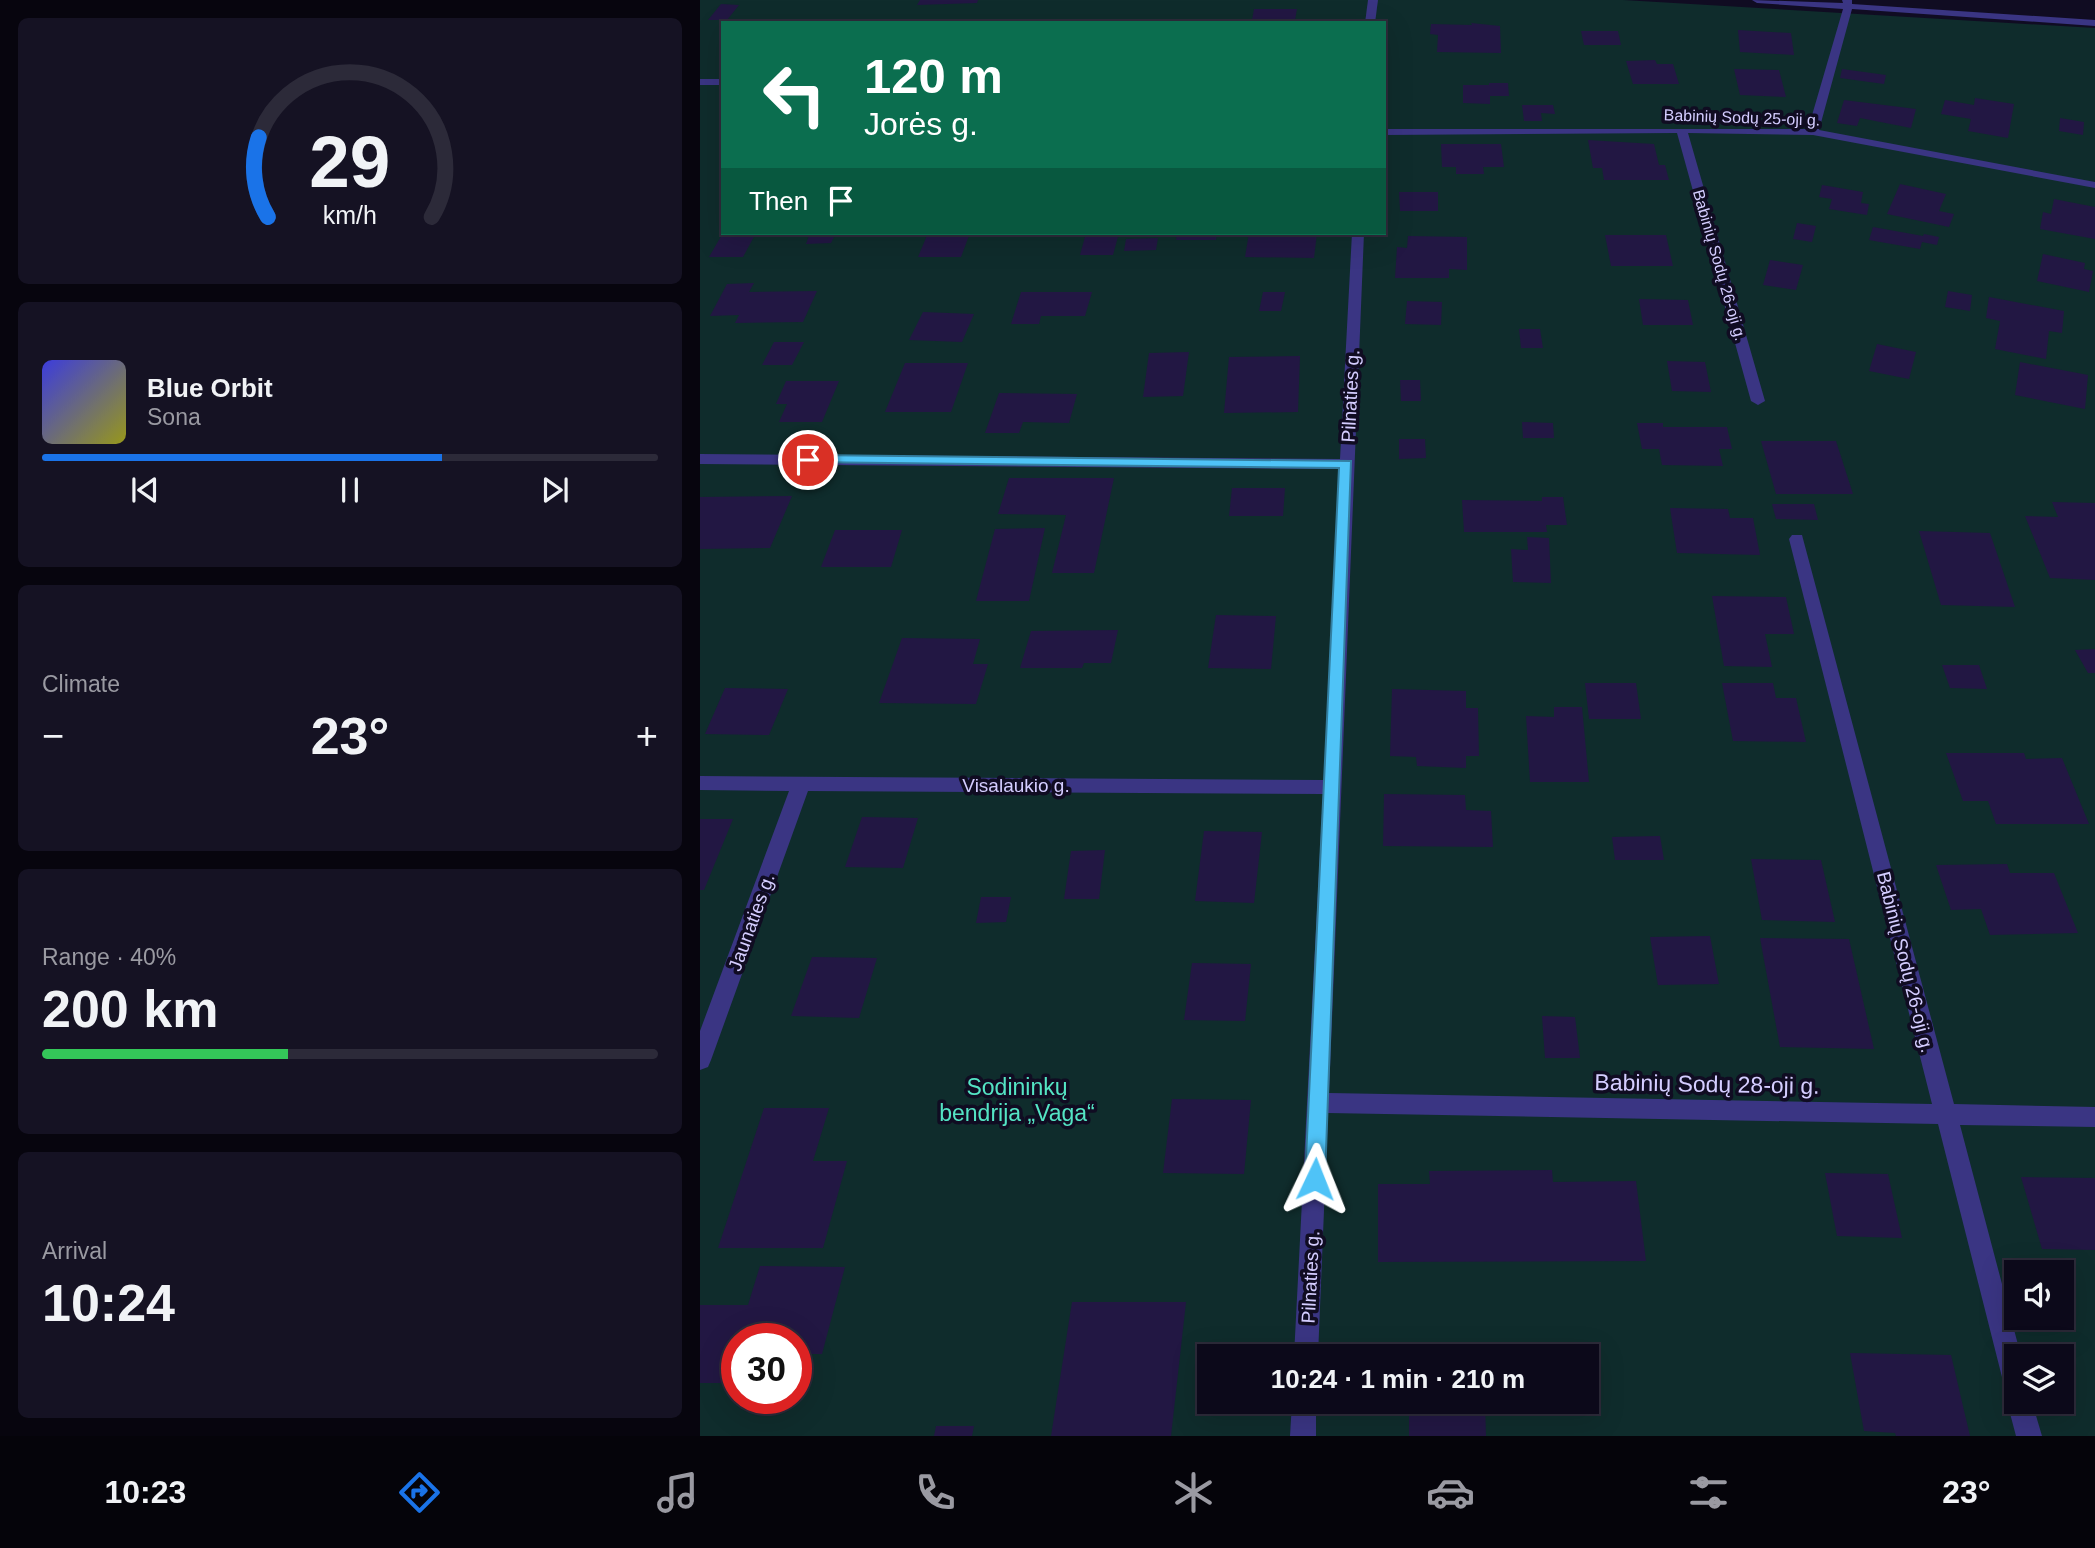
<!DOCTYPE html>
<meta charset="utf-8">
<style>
:root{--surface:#0c091a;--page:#151223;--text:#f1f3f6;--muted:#9a9aa2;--line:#2c2a39;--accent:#1a73e8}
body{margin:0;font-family:Helvetica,sans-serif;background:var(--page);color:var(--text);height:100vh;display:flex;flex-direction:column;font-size:26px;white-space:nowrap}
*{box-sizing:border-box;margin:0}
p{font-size:23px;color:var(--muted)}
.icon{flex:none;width:38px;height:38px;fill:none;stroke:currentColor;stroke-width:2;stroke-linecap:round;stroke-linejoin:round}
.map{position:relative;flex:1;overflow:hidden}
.side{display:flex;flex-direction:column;gap:18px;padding:18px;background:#07050e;width:700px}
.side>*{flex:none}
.hud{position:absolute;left:21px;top:21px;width:665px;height:214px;border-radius:0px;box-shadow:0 7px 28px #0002,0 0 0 2px var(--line);background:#0b6e4f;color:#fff;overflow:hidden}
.buttons{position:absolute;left:1304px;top:1260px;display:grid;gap:14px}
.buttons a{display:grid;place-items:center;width:70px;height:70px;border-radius:0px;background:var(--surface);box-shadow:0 7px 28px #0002,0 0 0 2px var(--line);font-size:35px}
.speed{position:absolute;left:21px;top:1323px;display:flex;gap:14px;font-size:35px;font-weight:700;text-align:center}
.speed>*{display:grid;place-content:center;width:91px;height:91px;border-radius:50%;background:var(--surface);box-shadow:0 7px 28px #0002,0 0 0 2px var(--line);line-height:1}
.speed .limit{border:10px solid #d22;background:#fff;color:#111}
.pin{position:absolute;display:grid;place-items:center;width:60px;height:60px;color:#fff;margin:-30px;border:4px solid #fff;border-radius:50%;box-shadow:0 2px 7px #0007}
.me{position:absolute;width:77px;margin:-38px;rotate:2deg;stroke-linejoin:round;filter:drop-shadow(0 0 5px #0008)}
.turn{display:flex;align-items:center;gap:24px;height:147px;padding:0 28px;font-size:32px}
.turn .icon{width:91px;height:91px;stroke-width:2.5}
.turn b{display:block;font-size:49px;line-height:60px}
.then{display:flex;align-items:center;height:66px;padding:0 28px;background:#0003;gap:14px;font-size:26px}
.big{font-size:52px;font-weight:800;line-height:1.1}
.side .tile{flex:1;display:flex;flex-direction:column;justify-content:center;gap:10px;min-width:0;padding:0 24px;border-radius:10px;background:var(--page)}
.side .dial{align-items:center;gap:0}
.dial svg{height:182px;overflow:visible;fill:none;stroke:var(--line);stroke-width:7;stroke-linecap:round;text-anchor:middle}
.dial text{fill:var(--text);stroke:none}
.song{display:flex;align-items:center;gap:21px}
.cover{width:84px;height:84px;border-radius:10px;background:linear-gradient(135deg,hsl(240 70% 55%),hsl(60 70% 35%))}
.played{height:7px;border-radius:4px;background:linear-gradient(90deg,var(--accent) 65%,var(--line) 65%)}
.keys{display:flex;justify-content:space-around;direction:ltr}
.heat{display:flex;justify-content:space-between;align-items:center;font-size:38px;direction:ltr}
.charge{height:10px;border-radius:5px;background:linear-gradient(90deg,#34c759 40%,var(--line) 0)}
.trip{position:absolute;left:497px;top:1344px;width:402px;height:70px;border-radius:0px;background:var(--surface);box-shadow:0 7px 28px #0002,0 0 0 2px var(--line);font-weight:800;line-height:70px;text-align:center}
.dock{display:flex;height:112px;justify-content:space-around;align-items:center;background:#05040a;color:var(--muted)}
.dock .icon{width:49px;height:49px}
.dock .active{color:var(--accent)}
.dock b{font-size:32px;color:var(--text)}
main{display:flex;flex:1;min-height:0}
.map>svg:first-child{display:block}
</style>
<main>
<section class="side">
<div class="tile dial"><svg viewBox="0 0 100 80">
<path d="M14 69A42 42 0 1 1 86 69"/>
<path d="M14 69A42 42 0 0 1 10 34" stroke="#1a73e8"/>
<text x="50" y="56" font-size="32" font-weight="700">29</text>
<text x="50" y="72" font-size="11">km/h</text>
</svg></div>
<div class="tile">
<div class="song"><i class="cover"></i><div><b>Blue Orbit</b><p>Sona</p></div></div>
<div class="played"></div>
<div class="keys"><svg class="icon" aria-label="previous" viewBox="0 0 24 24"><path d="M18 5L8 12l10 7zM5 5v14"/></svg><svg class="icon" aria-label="pause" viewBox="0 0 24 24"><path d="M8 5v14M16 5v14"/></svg><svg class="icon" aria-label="next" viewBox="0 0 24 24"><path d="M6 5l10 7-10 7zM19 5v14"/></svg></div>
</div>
<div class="tile"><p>Climate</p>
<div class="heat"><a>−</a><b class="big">23°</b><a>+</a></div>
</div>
<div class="tile"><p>Range · 40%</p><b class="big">200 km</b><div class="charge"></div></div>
<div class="tile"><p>Arrival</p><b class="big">10:24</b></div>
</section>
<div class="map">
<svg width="1395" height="1436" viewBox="0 0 1395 1436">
<rect width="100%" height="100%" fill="#100c22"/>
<!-- green -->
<path fill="#0f2c2c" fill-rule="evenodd" d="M 0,0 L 923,0 L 1395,28 L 1395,1436 L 0,1436 ZM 23,23 L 684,23 L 684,233 L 23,233 ZM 1316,1272 L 1362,1272 L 1362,1318 L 1316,1318 ZM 37,1339 L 96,1339 L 96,1398 L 37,1398 ZM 509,1356 L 887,1356 L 887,1402 L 509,1402 ZM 1316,1356 L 1362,1356 L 1362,1402 L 1316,1402 Z"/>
<!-- building -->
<g fill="#221743">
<path d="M 220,0 L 278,0 L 277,3 L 217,5 Z"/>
<path d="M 21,4 L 39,5 L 27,20 L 8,20 Z"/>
<path d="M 554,9 L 597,9 L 595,20 L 552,20 Z"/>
<path d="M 771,23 L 800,26 L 801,53 L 737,52 L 738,35 L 730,34 L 731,24 L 772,25 Z"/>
<path d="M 1038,30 L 1091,33 L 1094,55 L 1040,52 Z"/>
<path d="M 881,31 L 918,31 L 921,45 L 884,45 Z"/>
<path d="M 955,60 L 957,64 L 973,64 L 979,84 L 933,84 L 926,61 Z"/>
<path d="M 1034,69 L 1079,70 L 1086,97 L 1040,95 Z"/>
<path d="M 1142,69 L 1186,75 L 1184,84 L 1140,78 Z"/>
<path d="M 789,83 L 808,83 L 809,96 L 790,96 L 790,104 L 763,103 L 763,85 L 789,85 Z"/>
<path d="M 1275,98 L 1314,104 L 1308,138 L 1268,131 L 1271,119 L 1241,114 L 1245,100 L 1274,105 Z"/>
<path d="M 1144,100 L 1216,109 L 1211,128 L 1160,118 L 1157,126 L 1137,123 Z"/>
<path d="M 822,105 L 853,105 L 855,114 L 841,113 L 842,121 L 824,121 Z"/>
<path d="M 1001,112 L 1056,112 L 1059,122 L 1004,121 Z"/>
<path d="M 1360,118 L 1384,122 L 1383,135 L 1359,131 Z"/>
<path d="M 888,140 L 954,144 L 959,165 L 965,165 L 969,180 L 904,180 L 902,168 L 893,168 Z"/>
<path d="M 741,144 L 801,144 L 804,167 L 783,167 L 784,174 L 756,174 L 756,167 L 742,167 Z"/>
<path d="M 1200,184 L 1246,194 L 1239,211 L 1254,214 L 1249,227 L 1187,214 Z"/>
<path d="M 1122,185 L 1163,192 L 1161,203 L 1169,204 L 1167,215 L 1129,209 L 1132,199 L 1119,197 Z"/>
<path d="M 699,192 L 738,192 L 738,211 L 700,211 Z"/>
<path d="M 1354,199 L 1395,207 L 1395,239 L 1340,229 L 1343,212 L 1351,214 Z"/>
<path d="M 1097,223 L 1116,226 L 1112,242 L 1093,239 Z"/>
<path d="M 1173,227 L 1223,236 L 1224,234 L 1239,237 L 1237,245 L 1222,242 L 1220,249 L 1169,240 Z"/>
<path d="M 23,233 L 56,233 L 43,257 L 9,257 Z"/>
<path d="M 110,233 L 136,233 L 131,243 L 106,244 Z"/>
<path d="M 228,233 L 270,233 L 261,257 L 218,257 Z"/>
<path d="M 386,233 L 419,233 L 413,255 L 380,255 Z"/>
<path d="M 477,233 L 517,233 L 516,240 L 476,240 Z"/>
<path d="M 549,233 L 617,233 L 614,258 L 545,257 Z"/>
<path d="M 905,235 L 966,235 L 973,266 L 911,266 Z"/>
<path d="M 708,236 L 767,237 L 767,270 L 749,269 L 749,278 L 695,278 L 697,247 L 707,248 Z"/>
<path d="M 458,238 L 456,250 L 424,251 L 426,239 Z"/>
<path d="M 1343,254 L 1385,263 L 1384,269 L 1393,271 L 1389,292 L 1337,281 Z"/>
<path d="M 1070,260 L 1103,265 L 1096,290 L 1063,285 Z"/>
<path d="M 54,283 L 49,292 L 117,291 L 103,322 L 35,323 L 39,315 L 10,316 L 27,284 Z"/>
<path d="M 1248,291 L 1272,295 L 1270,311 L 1245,307 Z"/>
<path d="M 321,292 L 392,292 L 385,316 L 341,316 L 339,324 L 311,324 Z"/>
<path d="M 563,292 L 585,292 L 581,311 L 559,311 Z"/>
<path d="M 1289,297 L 1364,311 L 1362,333 L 1349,331 L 1346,359 L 1295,349 L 1300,321 L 1286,318 Z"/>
<path d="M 939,299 L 988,300 L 993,325 L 943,325 Z"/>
<path d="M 707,301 L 742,302 L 741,325 L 705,324 Z"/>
<path d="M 223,312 L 274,314 L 262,342 L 209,340 Z"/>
<path d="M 819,329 L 840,329 L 843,348 L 821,348 Z"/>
<path d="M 74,342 L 104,342 L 92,365 L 62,365 Z"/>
<path d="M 1177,344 L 1216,352 L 1209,379 L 1169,371 Z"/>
<path d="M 489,352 L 483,396 L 443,397 L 449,353 Z"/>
<path d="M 600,356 L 598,412 L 524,413 L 529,357 Z"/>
<path d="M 967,361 L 1005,362 L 1011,392 L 972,391 Z"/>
<path d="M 1320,362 L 1388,375 L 1385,409 L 1315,395 Z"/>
<path d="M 205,363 L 268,363 L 251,412 L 185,412 Z"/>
<path d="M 700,380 L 720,380 L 721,401 L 701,401 Z"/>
<path d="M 86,381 L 139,381 L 122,422 L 79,422 L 87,404 L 76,404 Z"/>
<path d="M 299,393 L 377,394 L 369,423 L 323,422 L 319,433 L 285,433 Z"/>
<path d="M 822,422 L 853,423 L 854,438 L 823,438 Z"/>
<path d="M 937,423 L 963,423 L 963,427 L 1027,427 L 1032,449 L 1019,449 L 1023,466 L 962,465 L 959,449 L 942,449 Z"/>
<path d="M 699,439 L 725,439 L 726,458 L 699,459 Z"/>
<path d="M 1061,441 L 1136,441 L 1153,494 L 1076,494 Z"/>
<path d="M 309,478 L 414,478 L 394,573 L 352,573 L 366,515 L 298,514 Z"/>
<path d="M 532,488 L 585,488 L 583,516 L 529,516 Z"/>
<path d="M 92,496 L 70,548 L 0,549 L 0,497 Z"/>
<path d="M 842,497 L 863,497 L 867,525 L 846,525 L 847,532 L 764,532 L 762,500 L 842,501 Z"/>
<path d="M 1352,502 L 1395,503 L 1395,580 L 1350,578 L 1325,516 L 1358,517 Z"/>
<path d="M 1072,504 L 1114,504 L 1118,520 L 1076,519 Z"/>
<path d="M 970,508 L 1028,509 L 1030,518 L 1053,518 L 1060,555 L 977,553 Z"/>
<path d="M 345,528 L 329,601 L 276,601 L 295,529 Z"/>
<path d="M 135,530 L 202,530 L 191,567 L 121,567 Z"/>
<path d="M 1219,531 L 1290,533 L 1315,607 L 1241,605 Z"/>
<path d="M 827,537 L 849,538 L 851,583 L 813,582 L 811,549 L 828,550 Z"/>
<path d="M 1012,596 L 1086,597 L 1094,634 L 1065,634 L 1072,667 L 1024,666 Z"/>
<path d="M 516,615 L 576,616 L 571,669 L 508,668 Z"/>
<path d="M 418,630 L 411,663 L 384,663 L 382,668 L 320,668 L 331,631 Z"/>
<path d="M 202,638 L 280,639 L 273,664 L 288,664 L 276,704 L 179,703 Z"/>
<path d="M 1395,649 L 1395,673 L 1388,673 L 1375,650 Z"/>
<path d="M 1242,665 L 1279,665 L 1287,689 L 1250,688 Z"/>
<path d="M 885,683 L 936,683 L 941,719 L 889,719 Z"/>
<path d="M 1022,683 L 1073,683 L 1076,698 L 1096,698 L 1106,742 L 1033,741 Z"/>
<path d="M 25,688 L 88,689 L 69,735 L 5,734 Z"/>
<path d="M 692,689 L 766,691 L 766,708 L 778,708 L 779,756 L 766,756 L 766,768 L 717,766 L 716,757 L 690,756 Z"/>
<path d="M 854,707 L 882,707 L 889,782 L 830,782 L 826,716 L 854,717 Z"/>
<path d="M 1246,753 L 1324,753 L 1326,759 L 1362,758 L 1389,824 L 1296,824 L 1288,801 L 1263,801 Z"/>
<path d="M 684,794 L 765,795 L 766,810 L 791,811 L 793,847 L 683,846 Z"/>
<path d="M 162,817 L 218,818 L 203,868 L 145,867 Z"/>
<path d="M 0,819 L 33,819 L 4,890 L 0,890 Z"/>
<path d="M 504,831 L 562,832 L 554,903 L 495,901 Z"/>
<path d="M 960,836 L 964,860 L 915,860 L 912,837 Z"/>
<path d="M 405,850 L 399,899 L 364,899 L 371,851 Z"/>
<path d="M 1051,859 L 1121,860 L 1135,922 L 1062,920 Z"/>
<path d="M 1307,864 L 1310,873 L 1354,873 L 1378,933 L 1290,935 L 1281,909 L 1251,910 L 1236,865 Z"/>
<path d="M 281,897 L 311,897 L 306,922 L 276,923 Z"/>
<path d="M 1010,936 L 1019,984 L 958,985 L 950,937 Z"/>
<path d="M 1060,938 L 1149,939 L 1174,1049 L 1080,1047 Z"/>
<path d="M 112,957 L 177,958 L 159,1018 L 91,1016 Z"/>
<path d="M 492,963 L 551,964 L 545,1021 L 484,1020 Z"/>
<path d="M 842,1016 L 875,1017 L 880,1058 L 845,1058 Z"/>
<path d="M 472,1099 L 551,1100 L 544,1174 L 463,1173 Z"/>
<path d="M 64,1108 L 129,1108 L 113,1161 L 147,1161 L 123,1248 L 18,1248 Z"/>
<path d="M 852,1170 L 853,1182 L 936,1181 L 946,1261 L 678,1262 L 678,1184 L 730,1184 L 729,1171 Z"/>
<path d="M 1125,1173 L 1188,1174 L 1202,1238 L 1137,1236 Z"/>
<path d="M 1321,1177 L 1395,1178 L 1395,1250 L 1342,1249 Z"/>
<path d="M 60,1266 L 145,1267 L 122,1354 L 96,1354 L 96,1339 L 37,1339 L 37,1383 L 0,1383 L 0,1305 L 48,1305 Z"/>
<path d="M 372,1302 L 486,1302 L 471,1436 L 351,1436 Z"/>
<path d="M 1150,1353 L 1251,1355 L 1270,1436 L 1196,1436 L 1195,1433 L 1164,1431 Z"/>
<path d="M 709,1402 L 785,1402 L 786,1436 L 709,1436 Z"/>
<path d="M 236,1426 L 274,1426 L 272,1436 L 234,1436 Z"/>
</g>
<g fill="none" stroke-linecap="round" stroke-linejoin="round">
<!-- minor -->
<g fill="#3a3583" fill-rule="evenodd">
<path d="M 668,0 L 678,0 L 675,23 L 665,23 Z"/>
<path d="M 1052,0 L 1143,3 L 1142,0 L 1152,0 L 1152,4 L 1395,20 L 1395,26 L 1152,9 L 1119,130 L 1395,182 L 1395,188 L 1113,135 L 988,133 L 1065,401 L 1058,405 L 1051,401 L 977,133 L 684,135 L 684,129 L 1108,129 L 1143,9 L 1057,3 Z"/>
<rect x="0" y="79" width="23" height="6"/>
<path d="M 652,233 L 664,233 L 629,1093 L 1232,1104 L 1089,539 L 1092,535 L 1102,535 L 1254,1104 L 1395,1107 L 1395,1127 L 1260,1125 L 1321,1356 L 1316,1356 L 1316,1402 L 1332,1402 L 1342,1436 L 1316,1436 L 1307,1402 L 1310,1395 L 1304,1385 L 1238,1124 L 628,1113 L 618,1356 L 594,1356 L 623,794 L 108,791 L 11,1060 L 8,1067 L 0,1070 L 0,1031 L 89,791 L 0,790 L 0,776 L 624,780 L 640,469 L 0,464 L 0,454 L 640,459 Z"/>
<path d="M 592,1402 L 616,1402 L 616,1436 L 590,1436 Z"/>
</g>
</g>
<!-- route -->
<path fill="#4fc3f7" stroke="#337fa1" stroke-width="2" d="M 108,455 L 651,461 L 625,1179 L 622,1186 L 615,1189 L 608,1186 L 605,1179 L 639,468 L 103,462 L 101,460 Z"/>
<g text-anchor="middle" stroke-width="7" stroke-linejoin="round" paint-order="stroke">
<!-- far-street labels -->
<g font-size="16" fill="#d4cdff" stroke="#100c22">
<text transform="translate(1042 117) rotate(2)" y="6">Babinių Sodų 25-oji g.</text>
<text transform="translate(1020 265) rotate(74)" y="6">Babinių Sodų 26-oji g.</text>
</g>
<!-- street labels -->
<g font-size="19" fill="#d4cdff" stroke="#100c22">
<text transform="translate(650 396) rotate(-87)" y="7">Pilnaties g.</text>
<text x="316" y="792">Visalaukio g.</text>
<text transform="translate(51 922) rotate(-70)" y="7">Jaunaties g.</text>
<text transform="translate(1206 962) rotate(76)" y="7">Babinių Sodų 26-oji g.</text>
<text transform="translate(610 1277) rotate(-87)" y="7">Pilnaties g.</text>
</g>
<!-- near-street labels -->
<g font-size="23" fill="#d4cdff" stroke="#100c22">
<text transform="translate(1007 1084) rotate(1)" y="8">Babinių Sodų 28-oji g.</text>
</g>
<!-- near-park labels -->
<g font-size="23" fill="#54e4c4" stroke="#100c22">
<text x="317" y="1095">Sodininkų<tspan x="317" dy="26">bendrija „Vaga“</tspan></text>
</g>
</g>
</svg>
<div class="buttons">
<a><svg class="icon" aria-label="sound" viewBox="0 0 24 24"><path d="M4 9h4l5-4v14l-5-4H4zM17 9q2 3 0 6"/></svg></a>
<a><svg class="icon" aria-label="layers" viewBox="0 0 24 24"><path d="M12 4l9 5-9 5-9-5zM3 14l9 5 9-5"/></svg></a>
</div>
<div class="speed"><div class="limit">30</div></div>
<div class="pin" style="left:108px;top:460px;background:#d93025"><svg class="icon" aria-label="arrive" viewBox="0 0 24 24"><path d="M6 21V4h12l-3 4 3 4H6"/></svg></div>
<svg class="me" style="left:615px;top:1179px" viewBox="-20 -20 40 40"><path d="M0-17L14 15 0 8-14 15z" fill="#4fc3f7" stroke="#fff" stroke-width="4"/></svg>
<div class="trip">10:24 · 1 min · 210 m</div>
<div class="hud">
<div class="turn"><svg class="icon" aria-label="left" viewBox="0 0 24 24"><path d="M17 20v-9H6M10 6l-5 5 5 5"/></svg><div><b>120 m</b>Jorės g.</div></div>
<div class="then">Then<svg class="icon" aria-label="arrive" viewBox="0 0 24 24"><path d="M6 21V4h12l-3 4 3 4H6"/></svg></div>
</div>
</div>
</main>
<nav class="dock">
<b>10:23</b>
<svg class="icon active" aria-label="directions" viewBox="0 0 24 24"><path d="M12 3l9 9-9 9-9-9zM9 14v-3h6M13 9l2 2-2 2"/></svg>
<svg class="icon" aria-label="music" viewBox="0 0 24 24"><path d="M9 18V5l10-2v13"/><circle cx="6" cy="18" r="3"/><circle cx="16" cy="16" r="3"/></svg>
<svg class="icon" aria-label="phone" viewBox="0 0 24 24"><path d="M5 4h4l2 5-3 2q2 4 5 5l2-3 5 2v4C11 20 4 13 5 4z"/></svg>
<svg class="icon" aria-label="climate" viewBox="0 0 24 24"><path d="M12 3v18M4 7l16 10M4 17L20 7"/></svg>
<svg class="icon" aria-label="car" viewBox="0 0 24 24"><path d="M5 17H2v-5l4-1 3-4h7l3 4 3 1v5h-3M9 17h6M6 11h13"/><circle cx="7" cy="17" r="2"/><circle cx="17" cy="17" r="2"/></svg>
<svg class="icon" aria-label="filters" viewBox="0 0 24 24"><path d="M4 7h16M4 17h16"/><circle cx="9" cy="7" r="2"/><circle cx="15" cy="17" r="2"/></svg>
<b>23°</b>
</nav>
